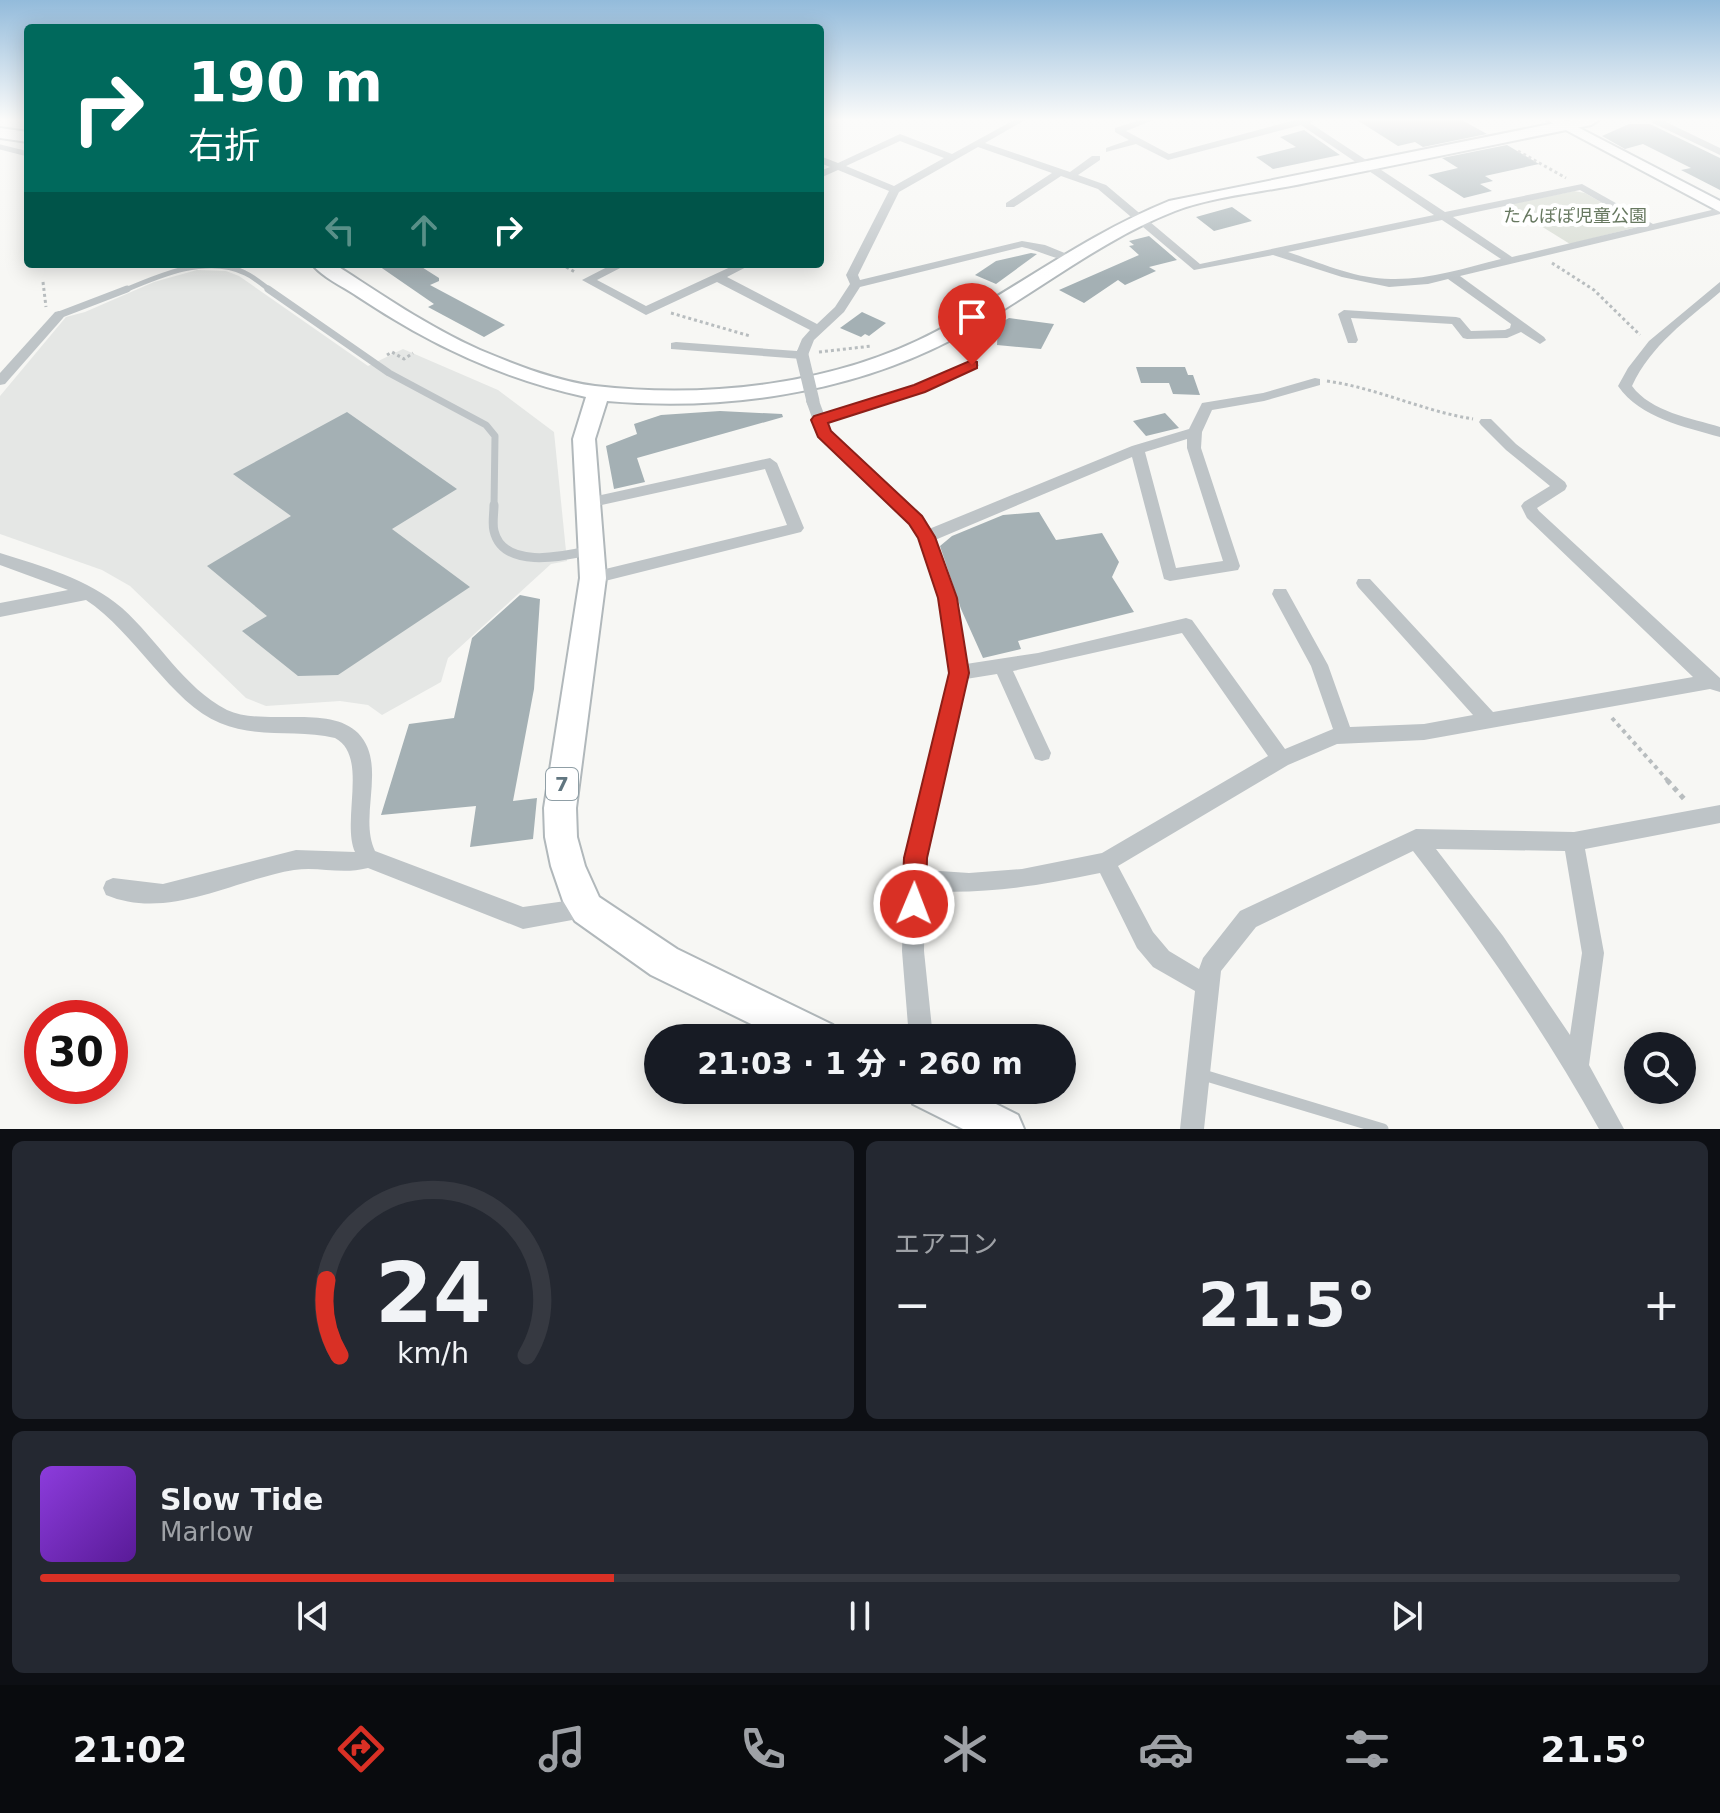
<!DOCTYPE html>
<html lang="ja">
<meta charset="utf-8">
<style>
:root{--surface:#171b24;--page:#242831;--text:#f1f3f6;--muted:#9ea1a6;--line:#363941;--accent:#d93025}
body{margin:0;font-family:"DejaVu Sans","Noto Sans JP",sans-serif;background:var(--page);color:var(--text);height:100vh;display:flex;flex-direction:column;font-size:30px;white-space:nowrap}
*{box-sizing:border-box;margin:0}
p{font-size:26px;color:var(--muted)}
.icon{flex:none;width:44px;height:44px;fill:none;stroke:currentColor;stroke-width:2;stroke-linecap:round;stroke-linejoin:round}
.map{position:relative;height:1129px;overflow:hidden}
.side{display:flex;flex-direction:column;gap:12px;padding:12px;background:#0d0f14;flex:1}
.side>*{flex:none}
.guide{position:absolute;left:24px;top:24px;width:800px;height:244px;border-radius:8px;box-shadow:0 4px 20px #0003;background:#00695c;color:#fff;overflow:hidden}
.tools{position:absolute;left:1624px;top:1032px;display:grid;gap:16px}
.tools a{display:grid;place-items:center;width:72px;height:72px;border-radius:50%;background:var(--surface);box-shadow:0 4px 20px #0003;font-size:40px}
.speed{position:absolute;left:24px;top:1000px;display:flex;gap:16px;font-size:40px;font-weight:700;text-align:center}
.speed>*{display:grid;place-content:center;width:104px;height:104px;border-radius:50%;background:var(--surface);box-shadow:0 4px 20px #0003;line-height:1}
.speed .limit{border:12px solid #d22;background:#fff;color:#111}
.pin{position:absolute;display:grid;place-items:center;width:68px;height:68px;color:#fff;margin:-82px -34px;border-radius:50% 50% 50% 0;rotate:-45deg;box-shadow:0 0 8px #0007}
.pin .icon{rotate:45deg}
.me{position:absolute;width:88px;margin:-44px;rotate:1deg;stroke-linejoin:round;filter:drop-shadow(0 0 6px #0008)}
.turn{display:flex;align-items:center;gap:28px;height:168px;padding:0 32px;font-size:36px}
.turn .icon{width:104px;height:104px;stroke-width:2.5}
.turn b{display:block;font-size:56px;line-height:68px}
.lanes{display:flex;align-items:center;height:76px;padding:0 32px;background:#0003;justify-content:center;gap:40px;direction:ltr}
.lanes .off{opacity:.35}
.big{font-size:60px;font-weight:800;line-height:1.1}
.side .widget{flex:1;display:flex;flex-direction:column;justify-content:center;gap:12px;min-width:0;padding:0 28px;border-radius:12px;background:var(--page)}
.side .dial{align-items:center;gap:0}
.dial svg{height:208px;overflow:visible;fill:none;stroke:var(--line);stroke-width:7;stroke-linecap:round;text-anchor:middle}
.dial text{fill:var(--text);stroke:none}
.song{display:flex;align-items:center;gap:24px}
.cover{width:96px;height:96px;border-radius:12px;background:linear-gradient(135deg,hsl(270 70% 55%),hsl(270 70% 35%))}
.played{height:8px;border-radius:4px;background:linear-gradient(90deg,var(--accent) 35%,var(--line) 35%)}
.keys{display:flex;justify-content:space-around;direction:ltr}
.heat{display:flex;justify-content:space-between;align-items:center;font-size:44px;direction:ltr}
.side .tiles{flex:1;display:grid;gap:12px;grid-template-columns:1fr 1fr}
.widget:last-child{grid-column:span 2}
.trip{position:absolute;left:644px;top:1024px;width:432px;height:80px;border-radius:40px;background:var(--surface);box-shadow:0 4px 20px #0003;font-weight:800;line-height:80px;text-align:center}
.dock{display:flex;height:128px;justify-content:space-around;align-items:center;background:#090b0e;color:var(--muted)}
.dock .icon{width:56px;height:56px}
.dock .active{color:var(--accent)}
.dock b{font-size:36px;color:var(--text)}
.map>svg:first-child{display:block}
</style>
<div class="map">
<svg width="1720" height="1129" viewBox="0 0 1720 1129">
<rect width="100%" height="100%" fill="#f7f7f4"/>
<!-- built -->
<path fill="#e5e7e5" d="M 197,270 L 226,271 L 239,276 L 368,366 L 403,349 L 498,390 L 554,432 L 567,561 L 551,564 L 448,658 L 441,682 L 382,715 L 368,705 L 340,701 L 266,706 L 246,698 L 130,586 L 102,570 L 0,534 L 0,396 L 66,317 L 85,312 L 154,282 Z"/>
<!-- green -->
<path fill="#d7dcd3" d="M 1574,191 L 1585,193 L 1635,222 L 1637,227 L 1570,244 L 1507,205 Z"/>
<!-- building -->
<g fill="#a4b0b4">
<path d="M 1357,120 L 1462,120 L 1487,134 L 1423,147 L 1415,142 L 1398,146 Z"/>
<path d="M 1629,124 L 1650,124 L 1720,158 L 1720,190 L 1681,170 L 1691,168 L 1643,144 L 1625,149 L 1602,136 Z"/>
<path d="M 1304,130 L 1340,155 L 1273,169 L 1256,157 L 1296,147 L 1280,137 Z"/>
<path d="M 1507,145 L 1539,164 L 1485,176 L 1493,181 L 1480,184 L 1492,191 L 1464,198 L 1428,175 L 1458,168 L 1442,158 Z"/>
<path d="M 1232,207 L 1252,221 L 1214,231 L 1196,217 Z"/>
<path d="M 1149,236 L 1177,260 L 1149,267 L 1156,271 L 1125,285 L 1118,280 L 1084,303 L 1059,290 L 1139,255 L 1129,246 L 1134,245 L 1129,241 Z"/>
<path d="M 1031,253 L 1037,254 L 996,284 L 975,275 L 996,261 Z"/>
<path d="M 376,264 L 417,264 L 439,278 L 439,281 L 430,285 L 505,325 L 484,337 L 428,307 L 434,304 Z"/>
<path d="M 862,312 L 886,323 L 869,336 L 865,334 L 861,337 L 840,328 Z"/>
<path d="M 1009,318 L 1054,324 L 1041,349 L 997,345 L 998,324 Z"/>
<path d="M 1136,367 L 1185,367 L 1188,375 L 1193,375 L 1200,395 L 1173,394 L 1169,383 L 1141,383 Z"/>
<path d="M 720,411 L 782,414 L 783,417 L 637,458 L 645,482 L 614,489 L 606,446 L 637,434 L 634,424 L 661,415 Z"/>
<path d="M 347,412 L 457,489 L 392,529 L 470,587 L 338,675 L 298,676 L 242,631 L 267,616 L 207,566 L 291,516 L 233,474 Z"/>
<path d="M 1165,413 L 1179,428 L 1146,436 L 1133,421 Z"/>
<path d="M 1039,512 L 1056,540 L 1102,533 L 1119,562 L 1112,577 L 1134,612 L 1018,641 L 1021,649 L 983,658 L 961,609 L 940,546 L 952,536 L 1003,515 Z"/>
<path d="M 520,595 L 540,599 L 534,689 L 513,801 L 537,798 L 533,839 L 470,847 L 476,806 L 381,815 L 409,724 L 454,718 L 472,638 Z"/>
</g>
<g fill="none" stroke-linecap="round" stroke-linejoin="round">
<!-- secondary casing -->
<g stroke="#b0b8bc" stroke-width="4">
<path id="secondary" d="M 1547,120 L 1564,120 L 1720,201 L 1720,212 Z"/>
</g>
<!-- primary casing -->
<g stroke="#b1b8bb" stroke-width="4">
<g id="primary">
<path d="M 1570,120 L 1599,120 L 1591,125 C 1496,144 1401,164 1306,183 C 1265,192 1214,196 1175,211 C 1093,243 1027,301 949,341 C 846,394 722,411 607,401 L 595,439 L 606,578 L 576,808 L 577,837 L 585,866 L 599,897 L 677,949 L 833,1025 L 839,1038 L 780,1038 L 651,975 L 575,921 L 563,901 L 551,866 L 545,837 L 544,808 L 580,578 L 573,439 L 586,397 C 502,379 429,344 357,296 C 342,286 322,277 312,264 L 334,264 C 381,294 428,327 480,350 C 516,365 556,381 595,386 C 708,399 835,385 937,331 C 1016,289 1085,235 1169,201 Z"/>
<path d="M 0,128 L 28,132 L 28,142 L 0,138 Z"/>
<path d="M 908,1090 L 968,1090 L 1018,1115 L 1024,1129 L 963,1129 L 913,1104 Z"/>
</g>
</g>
<!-- path-far2 -->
<g stroke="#b8bdbf" stroke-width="3" stroke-dasharray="3 3" stroke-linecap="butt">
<path d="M 1518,151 L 1566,178"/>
<path d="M 1552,263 L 1594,290 L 1640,335"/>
<path d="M 561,264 L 575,272"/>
<path d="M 43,282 L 46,307"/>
<path d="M 671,313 L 750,336"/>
<path d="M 819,352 L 872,346"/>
<path d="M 387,355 L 392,352 L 404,359 L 413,353"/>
<path d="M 1327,381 C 1377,388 1423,411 1473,419"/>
</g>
<!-- path-far1 -->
<path stroke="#b8bdbf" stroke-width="4" stroke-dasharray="4 4" stroke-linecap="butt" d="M 1612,718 L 1669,782"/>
<!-- path -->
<path stroke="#b8bdbf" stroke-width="5" stroke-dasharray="5 5" stroke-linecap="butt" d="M 1667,780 L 1686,801"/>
<!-- lane-far3 -->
<g stroke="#bec4c7" stroke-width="5">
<path d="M 0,147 L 28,154"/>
<path d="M 123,291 C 158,276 207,254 245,273 C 254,277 263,285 271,291"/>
</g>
<!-- lane-far2 -->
<g stroke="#bec4c7" stroke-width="7">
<path d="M 268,289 L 389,373 L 486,425 L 495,436 L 494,507"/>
<path d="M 59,315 L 127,289"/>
</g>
<!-- lane-far1 -->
<path stroke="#bec4c7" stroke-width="9" d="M 494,505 C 494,513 492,524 494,531 C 503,569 561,557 587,551"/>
<!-- lane -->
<path stroke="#bec4c7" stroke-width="11" d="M 1200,1074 L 1383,1129"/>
<!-- street -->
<g fill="#bec4c7" fill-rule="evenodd">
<path d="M 1014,120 L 1025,120 L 985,143 L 1070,172 L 1092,156 L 1100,156 L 1100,160 L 1078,175 L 1106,185 L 1200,264 L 1434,215 L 1301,125 L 1168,160 L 1136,144 L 1106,152 L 1106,148 L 1129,140 L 1115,132 L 1115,128 L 1140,120 L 1153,120 L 1126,131 L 1169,154 L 1295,120 L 1315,120 L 1310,123 L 1445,212 L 1582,184 L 1653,224 L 1720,208 L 1720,214 L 1460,276 L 1544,337 L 1546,340 L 1540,344 L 1521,332 L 1507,338 L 1467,339 L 1463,338 L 1452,324 L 1351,318 L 1358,340 L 1356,343 L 1348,343 L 1338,314 L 1344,310 L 1456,317 L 1460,318 L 1471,331 L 1505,330 L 1510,328 L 1511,324 L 1448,279 L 1428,284 L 1389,287 L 1342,277 L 1273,255 L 1194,270 L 1098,189 L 1061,176 L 1014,207 L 1006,207 L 1006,203 L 1052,173 L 978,147 L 899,192 L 858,275 L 860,280 L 1022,241 L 1045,245 L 1072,256 L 1072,260 C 1056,261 1039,250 1022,247 L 860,287 L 844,312 L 814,340 L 808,355 L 802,359 L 671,349 L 671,343 L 676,342 L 797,351 L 802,339 L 810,330 L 717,282 L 646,315 L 582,280 L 613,264 L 628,264 L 597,280 L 646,306 L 737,264 L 752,264 L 727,277 L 817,324 L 835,307 L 850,284 L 846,275 L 889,191 L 838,170 L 820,178 L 820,171 L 830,167 L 820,163 L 820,156 L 838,163 L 900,134 L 952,154 ZM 900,141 L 944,158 L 894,186 L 846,166 ZM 1580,190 L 1642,226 L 1512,257 L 1453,217 ZM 1442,220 L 1501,259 C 1465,268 1428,280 1391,279 C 1356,279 1321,263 1288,252 Z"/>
<path d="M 1652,120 L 1667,120 L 1666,122 L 1720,148 L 1720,155 L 1653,123 Z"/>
<path d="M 1720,282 L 1720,292 C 1687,320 1651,345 1632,386 C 1651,412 1691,418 1720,427 L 1720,437 C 1685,427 1640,418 1618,386 L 1628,368 L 1649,341 Z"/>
<path d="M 59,311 L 65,315 L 63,318 L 5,384 L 0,385 L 0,373 L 55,312 Z"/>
<path d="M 972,361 L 979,365 L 977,368 L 924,391 L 827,422 L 830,432 L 921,516 L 929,529 L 1132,446 L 1189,429 L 1202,403 L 1263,393 L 1315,378 L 1320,379 L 1320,385 L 1264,401 L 1212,410 L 1202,432 L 1201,448 L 1240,566 L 1238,570 L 1170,581 L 1164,579 L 1132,457 L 935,540 L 956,598 L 966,664 L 1038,653 L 1186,618 L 1192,620 L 1285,749 L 1333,729 L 1311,666 L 1272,594 L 1274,589 L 1286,589 L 1328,665 L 1350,727 L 1424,724 L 1473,715 L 1358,587 L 1356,583 L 1358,579 L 1370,579 L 1493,712 L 1693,677 L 1527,518 L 1521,506 L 1524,502 L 1550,486 L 1506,450 L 1481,425 L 1479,422 L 1481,419 L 1491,419 L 1516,444 L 1565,482 L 1567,486 L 1565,490 L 1537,508 L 1539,511 L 1720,678 L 1720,692 L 1710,689 L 1424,740 L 1337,744 L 1288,765 L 1118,866 L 1153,932 L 1169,951 L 1199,969 L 1203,958 L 1240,911 L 1416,829 L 1574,832 L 1720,805 L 1720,823 L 1585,849 L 1604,953 L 1589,1065 L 1624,1129 L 1599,1129 C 1544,1031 1481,939 1413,851 L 1256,927 L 1221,971 L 1204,1129 L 1180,1129 L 1195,991 L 1153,967 L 1137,948 L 1100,873 C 1036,886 991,894 925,891 L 924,951 L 933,1038 L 909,1038 L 902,951 L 905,858 L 950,673 L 940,598 L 918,537 L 911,524 L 819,437 L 806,401 L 808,398 L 818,398 L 824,414 L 914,385 ZM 1187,439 L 1187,448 L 1223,561 L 1176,568 L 1145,452 ZM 1182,633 L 1268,756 L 1102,853 L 1022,869 L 969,873 L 925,870 L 925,858 L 966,679 L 997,674 L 1035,759 L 1042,761 L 1049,759 L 1051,753 L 1013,671 ZM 1436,849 L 1565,851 L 1582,953 L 1570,1035 L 1503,936 Z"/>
<path d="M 770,458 L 777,463 L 804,528 L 801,532 L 593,584 L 587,582 L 585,578 L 587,574 L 593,572 L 787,525 L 765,469 L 588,508 L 583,507 L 580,503 L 583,499 Z"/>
<path d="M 0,553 C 42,566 88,579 122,608 C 157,639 184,688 227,710 C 263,727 329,704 358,733 C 388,764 358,816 375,851 L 523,907 L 587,898 L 594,902 L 598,909 L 594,916 L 523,929 L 368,868 C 340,875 319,866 294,870 C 233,880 168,921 106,895 L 103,888 L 106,881 L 113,878 L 163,884 L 296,850 L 355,852 C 341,820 369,756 335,738 C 297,729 257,739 220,723 C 172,704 134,631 86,600 L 0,617 L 0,603 L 68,590 L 0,565 Z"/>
</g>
<!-- secondary -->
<use href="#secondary" fill="#fff" fill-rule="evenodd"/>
<!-- primary -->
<use href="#primary" fill="#fff" fill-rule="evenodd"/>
<!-- street-bridge -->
<path stroke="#bec4c7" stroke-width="13" d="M 802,355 L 813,401"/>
</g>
<!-- sky -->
<linearGradient id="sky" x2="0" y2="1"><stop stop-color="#93bbdb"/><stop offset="0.43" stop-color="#fbfbfa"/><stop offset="1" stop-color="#fbfbfa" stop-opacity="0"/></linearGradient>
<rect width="1720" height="278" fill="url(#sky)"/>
<!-- route -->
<path fill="#d93025" stroke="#8d1f18" stroke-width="2" d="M 972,360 L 977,362 L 977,368 L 925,392 L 828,423 L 831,431 L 922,516 L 935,537 L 957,598 L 969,673 L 927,858 L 926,904 L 922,912 L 914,915 L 906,912 L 902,904 L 904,858 L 949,673 L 938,598 L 918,538 L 909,524 L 818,437 L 811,420 L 814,416 L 914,385 Z"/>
<g text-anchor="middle" stroke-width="8" stroke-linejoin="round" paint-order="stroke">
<!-- far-park labels -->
<g font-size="18" fill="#677860" stroke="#fff">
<text x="1575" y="222">たんぽぽ児童公園</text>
</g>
<!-- shield labels -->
<rect fill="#fff" stroke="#909fa6" stroke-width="2" x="546" y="768" width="32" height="32" rx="6"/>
<g font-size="20" font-weight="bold" fill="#617680">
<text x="562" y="791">7</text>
</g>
</g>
</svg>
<div class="tools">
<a><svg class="icon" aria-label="search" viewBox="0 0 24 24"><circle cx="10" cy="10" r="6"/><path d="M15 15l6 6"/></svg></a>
</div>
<div class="speed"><div class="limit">30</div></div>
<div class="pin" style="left:972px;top:365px;background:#d93025"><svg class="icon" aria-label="arrive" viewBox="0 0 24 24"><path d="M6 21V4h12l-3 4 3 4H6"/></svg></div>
<svg class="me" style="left:914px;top:904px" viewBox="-20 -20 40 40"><circle r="17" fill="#d93025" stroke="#fff" stroke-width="3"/><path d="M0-11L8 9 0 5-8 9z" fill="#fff"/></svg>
<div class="trip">21:03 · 1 分 · 260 m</div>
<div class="guide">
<div class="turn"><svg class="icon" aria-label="right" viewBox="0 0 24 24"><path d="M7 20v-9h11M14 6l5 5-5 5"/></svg><div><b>190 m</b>右折</div></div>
<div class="lanes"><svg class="icon off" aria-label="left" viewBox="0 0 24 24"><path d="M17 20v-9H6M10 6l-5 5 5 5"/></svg><svg class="icon off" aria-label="ahead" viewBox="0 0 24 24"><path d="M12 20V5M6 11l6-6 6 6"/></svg><svg class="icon" aria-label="right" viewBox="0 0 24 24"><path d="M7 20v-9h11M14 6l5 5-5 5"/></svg></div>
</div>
</div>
<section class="side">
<div class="tiles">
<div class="widget dial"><svg viewBox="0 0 100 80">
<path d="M14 69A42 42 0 1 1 86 69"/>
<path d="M14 69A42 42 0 0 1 9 40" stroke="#d93025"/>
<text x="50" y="56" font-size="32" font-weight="700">24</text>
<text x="50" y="72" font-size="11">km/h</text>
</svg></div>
<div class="widget"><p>エアコン</p>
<div class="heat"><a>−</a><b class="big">21.5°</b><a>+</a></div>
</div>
<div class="widget">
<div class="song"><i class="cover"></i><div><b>Slow Tide</b><p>Marlow</p></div></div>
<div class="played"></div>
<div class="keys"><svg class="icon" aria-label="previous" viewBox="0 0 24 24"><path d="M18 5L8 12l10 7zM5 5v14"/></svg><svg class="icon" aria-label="pause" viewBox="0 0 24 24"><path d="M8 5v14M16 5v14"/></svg><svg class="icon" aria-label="next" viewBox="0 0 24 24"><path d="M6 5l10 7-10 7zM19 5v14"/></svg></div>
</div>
</div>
</section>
<nav class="dock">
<b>21:02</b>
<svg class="icon active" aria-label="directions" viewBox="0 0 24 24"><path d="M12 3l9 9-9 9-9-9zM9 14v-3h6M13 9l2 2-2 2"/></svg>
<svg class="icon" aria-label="music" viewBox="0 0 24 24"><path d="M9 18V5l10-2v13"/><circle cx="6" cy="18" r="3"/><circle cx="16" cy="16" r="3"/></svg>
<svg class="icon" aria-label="phone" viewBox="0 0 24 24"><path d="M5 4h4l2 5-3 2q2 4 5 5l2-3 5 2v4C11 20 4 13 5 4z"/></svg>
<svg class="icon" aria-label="climate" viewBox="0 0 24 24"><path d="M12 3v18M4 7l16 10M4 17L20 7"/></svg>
<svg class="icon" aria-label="car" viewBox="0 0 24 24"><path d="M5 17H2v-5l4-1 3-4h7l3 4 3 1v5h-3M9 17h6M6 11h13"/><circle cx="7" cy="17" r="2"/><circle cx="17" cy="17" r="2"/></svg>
<svg class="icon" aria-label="filters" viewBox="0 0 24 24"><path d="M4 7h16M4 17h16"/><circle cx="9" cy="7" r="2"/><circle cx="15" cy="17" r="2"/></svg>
<b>21.5°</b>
</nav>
